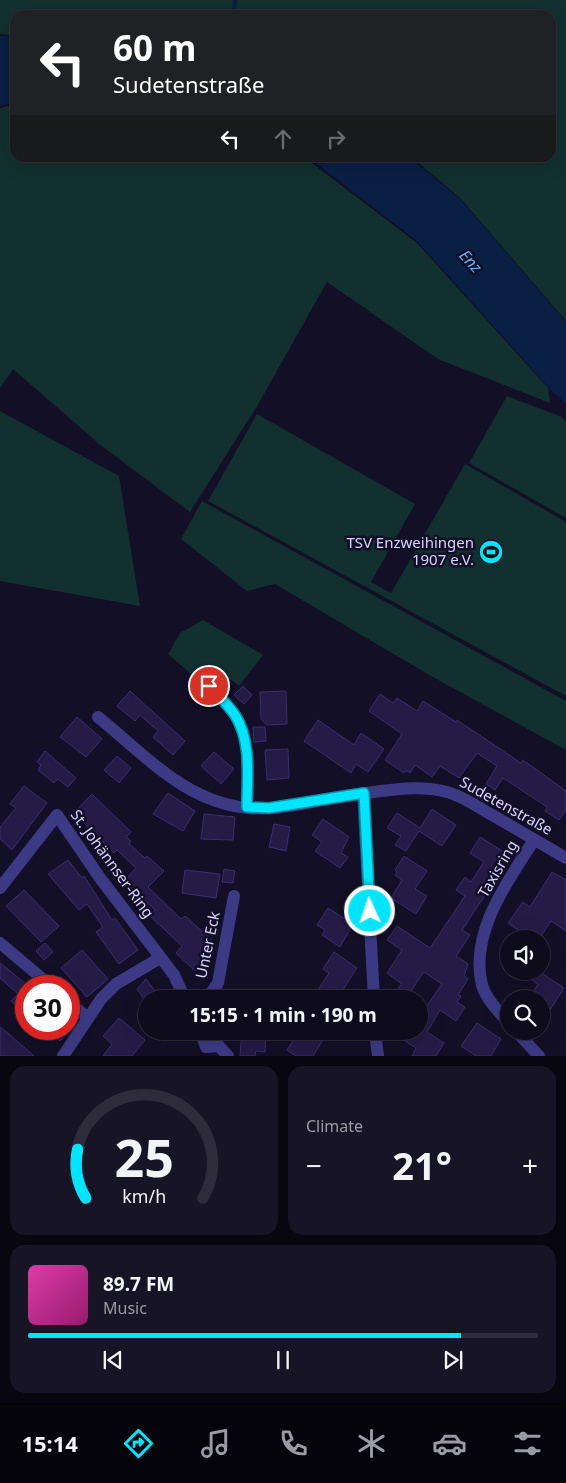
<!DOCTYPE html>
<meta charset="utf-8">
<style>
:root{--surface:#0e0b1c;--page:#171425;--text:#f1f3f6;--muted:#9b9ba3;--line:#2e2b3b;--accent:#00e5ff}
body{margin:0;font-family:"Noto Sans",sans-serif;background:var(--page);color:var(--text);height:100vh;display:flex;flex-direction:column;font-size:19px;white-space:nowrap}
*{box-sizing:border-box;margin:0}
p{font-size:16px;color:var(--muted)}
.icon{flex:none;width:28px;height:28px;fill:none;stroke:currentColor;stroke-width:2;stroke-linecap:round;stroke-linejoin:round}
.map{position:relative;height:1056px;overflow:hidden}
.drawer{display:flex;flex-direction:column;gap:10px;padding:10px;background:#08060f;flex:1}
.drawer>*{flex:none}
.guide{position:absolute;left:10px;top:10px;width:546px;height:152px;border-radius:15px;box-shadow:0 5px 20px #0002,0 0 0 1px var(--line);background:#202124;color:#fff;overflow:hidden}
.tools{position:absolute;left:500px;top:930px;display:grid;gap:10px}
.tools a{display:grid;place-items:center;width:50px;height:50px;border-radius:50%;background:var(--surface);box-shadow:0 5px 20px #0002,0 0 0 1px var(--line);font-size:25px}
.speed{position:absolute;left:15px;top:975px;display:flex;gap:10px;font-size:25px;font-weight:700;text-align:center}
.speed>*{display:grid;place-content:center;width:65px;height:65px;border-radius:50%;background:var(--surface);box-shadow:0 5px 20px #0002,0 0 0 1px var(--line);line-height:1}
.speed .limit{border:8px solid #d22;background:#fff;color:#111}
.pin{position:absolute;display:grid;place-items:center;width:42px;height:42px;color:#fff;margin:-21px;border:2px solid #fff;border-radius:50%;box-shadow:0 1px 5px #0007}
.me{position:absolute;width:55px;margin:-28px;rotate:357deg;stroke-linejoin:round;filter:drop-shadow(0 0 4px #0008)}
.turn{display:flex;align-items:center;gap:18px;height:105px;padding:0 20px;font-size:22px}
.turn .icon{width:65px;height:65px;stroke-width:2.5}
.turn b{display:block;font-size:35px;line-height:42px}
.lanes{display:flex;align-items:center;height:48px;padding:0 20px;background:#0003;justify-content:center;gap:25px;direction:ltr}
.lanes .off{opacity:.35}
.big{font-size:38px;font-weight:700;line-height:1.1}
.drawer .widget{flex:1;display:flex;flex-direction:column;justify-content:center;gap:8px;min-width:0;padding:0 18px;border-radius:15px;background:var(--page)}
.drawer .dial{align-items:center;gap:0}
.dial svg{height:130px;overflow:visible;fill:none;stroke:var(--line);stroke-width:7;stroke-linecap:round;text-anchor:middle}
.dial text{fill:var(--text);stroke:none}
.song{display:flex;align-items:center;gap:15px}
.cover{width:60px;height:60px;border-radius:8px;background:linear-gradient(135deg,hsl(320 70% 55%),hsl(320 70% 35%))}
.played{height:5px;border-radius:2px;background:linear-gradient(90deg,var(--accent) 85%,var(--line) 85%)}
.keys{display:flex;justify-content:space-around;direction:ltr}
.heat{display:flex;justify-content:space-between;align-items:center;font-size:28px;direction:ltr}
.drawer .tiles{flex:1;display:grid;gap:10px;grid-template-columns:1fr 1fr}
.widget:last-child{grid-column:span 2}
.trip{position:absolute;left:138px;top:990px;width:290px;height:50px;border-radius:25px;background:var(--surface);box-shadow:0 5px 20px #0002,0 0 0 1px var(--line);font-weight:700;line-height:50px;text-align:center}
.menu{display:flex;height:80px;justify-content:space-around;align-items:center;background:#06040b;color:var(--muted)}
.menu .icon{width:35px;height:35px}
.menu .selected{color:var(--accent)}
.menu b{font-size:22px;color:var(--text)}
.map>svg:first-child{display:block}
</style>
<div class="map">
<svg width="566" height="1056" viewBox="0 0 566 1056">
<rect width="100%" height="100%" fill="#130f26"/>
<!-- green -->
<g fill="#12302f">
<path d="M 0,0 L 566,0 L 566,321 L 461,199 L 413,158 L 551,158 L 551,15 L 15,15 L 15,35 L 0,34 Z"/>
<path d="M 15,104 L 15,158 L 299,158 L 312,163 L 417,243 L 548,388 L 550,403 L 438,359 L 327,282 L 256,408 L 190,512 L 98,443 L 13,369 L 0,388 L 0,108 Z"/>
<path d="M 507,396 L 562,417 L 566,421 L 566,518 L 469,463 Z"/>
<path d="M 0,411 L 119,476 L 140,606 L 0,581 Z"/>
<path d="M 257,414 L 415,504 L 371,582 L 391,593 L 465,464 L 566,522 L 566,696 L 208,501 Z"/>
<path d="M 202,501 L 566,701 L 566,750 L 431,676 L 275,584 L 247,591 L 181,539 Z"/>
<path d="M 203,620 L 263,655 L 239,686 L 227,677 L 220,684 L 206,675 L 198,680 L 168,654 L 180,633 Z"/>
</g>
<!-- water -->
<g fill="#0a1f44">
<path d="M 0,36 L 15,36 L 15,103 L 0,106 Z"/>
<path d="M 304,158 L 411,158 L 461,200 L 566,322 L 566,404 L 549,388 L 417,241 L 313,161 Z"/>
</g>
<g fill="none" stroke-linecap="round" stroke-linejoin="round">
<!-- stream -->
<path stroke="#0a1f44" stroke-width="4" d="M 234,15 L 235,0"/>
</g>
<!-- building -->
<g fill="#241b47" stroke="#3b2d73">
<path d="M 243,686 L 252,695 L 244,704 L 234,695 Z"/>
<path d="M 130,691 L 185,741 L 173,755 L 153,737 L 158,731 L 140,715 L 135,721 L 117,706 Z"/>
<path d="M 286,691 L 287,724 L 267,725 L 261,719 L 260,692 Z"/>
<path d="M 380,694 L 393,703 L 397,698 L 417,711 L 423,701 L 456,722 L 457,720 L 521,763 L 523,760 L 566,791 L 566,810 L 559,820 L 545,811 L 547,807 L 503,778 L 495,790 L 486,784 L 497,766 L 477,753 L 459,778 L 440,766 L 432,777 L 415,765 L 410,773 L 406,770 L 404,773 L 385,760 L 402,734 L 369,711 Z"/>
<path d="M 77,717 L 102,739 L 86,757 L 60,737 Z"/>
<path d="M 318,720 L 354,745 L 361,733 L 384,749 L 368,772 L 356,764 L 351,773 L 304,741 Z"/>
<path d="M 253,727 L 265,727 L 266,741 L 254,742 Z"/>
<path d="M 288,749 L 289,778 L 267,780 L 265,750 Z"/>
<path d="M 45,751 L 76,778 L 68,787 L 58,779 L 54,783 L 38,770 L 41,765 L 37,762 Z"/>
<path d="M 214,752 L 234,769 L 221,784 L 201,766 Z"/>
<path d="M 117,756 L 131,768 L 119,783 L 104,770 Z"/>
<path d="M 24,786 L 47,803 L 12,850 L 0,839 L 0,827 L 16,808 L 10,804 Z"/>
<path d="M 168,793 L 195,811 L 183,831 L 153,814 Z"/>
<path d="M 92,794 L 131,832 L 126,837 L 131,841 L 129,844 L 145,858 L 147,856 L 164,871 L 148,887 L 181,919 L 185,916 L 216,944 L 195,971 L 176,953 L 182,946 L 150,916 L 155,910 L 124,881 L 136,868 L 117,850 L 114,853 L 74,813 Z"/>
<path d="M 432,809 L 456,825 L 442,846 L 419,831 L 406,851 L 395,845 L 401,836 L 387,828 L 397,813 L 420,828 Z"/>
<path d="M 204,814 L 235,817 L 233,840 L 201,839 Z"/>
<path d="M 323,819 L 349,837 L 341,853 L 348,857 L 340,868 L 315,851 L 322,842 L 312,835 Z"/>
<path d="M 274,824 L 290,827 L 286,851 L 269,847 Z"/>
<path d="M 480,837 L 507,854 L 483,890 L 487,892 L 462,930 L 470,935 L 456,956 L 468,964 L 464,976 L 468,979 L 458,995 L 461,996 L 457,1002 L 465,1007 L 456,1021 L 440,1010 L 427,1032 L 444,1043 L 436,1056 L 412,1056 L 416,1048 L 390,1031 L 419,1031 L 419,1017 L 442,984 L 424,972 L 408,995 L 398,988 L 402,984 L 387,973 L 402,950 L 387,940 L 397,926 L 430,948 L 465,896 L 456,890 L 465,877 L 471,882 L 484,862 L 470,853 Z"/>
<path d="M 404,856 L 427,871 L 415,889 L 427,896 L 416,914 L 391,898 L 402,880 L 395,875 L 397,872 L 395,870 Z"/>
<path d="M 68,860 L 82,878 L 84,876 L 112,920 L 115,918 L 138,950 L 119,964 L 96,932 L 103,927 L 87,904 L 79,910 L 48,874 Z"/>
<path d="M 224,869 L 235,871 L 233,883 L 222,882 Z"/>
<path d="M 185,870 L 220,874 L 216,898 L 182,893 Z"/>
<path d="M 552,872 L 566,880 L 566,931 L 551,921 L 539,939 L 530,939 L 508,923 L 523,902 L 530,907 Z"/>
<path d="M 24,890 L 59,926 L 41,942 L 6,906 Z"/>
<path d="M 328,908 L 353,924 L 340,947 L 322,935 L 325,930 L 317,925 Z"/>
<path d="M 45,943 L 53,952 L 44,960 L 36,951 Z"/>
<path d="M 82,950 L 108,979 L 87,997 L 61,968 Z"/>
<path d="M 334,952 L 357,968 L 337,999 L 312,999 L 329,973 L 323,969 Z"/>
<path d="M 0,963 L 26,984 L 26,1014 L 11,1001 L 18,994 L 0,978 Z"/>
<path d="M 520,972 L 540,972 L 564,988 L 548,1013 L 541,1008 L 541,999 L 531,996 L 538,984 Z"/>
<path d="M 146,979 L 161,999 L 144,999 L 137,989 Z"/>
<path d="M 119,1018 L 145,1040 L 132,1056 L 103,1056 L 112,1044 L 103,1036 Z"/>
<path d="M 477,1023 L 501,1039 L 491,1056 L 476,1056 L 461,1046 Z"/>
<path d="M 0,1027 L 10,1035 L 34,1056 L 0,1056 Z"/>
<path d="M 46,1029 L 71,1029 L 60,1041 Z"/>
<path d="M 242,1031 L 266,1033 L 265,1052 L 256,1051 L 255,1056 L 240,1056 Z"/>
<path d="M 299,1031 L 321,1031 L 326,1035 L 313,1056 L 296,1056 L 287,1050 Z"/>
</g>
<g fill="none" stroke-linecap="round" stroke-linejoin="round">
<!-- minor -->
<g stroke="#3d3a85" stroke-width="12">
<path d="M 209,686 C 218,695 228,705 235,715 C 252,742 247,778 247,807"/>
<path d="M 98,717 C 150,759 196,814 270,808 C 298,806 325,798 352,795 C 383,791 416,784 447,792 C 463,796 479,808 494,816 C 518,830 542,844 566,858"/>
<path d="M 363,793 L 374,999"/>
<path d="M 0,888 L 57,815 L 100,878 L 174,975 L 185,999"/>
<path d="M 0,943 L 51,986"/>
<path d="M 207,999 L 218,983 L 234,896"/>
<path d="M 69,1002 L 88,1018"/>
<path d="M 509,1023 C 499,1012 486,999 482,985 C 469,933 508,881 534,840"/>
<path d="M 200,1031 L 206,1047"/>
<path d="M 375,1031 L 378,1056"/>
<path d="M 516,1031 L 539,1056"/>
<path d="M 206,1047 L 219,1046 L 228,1056"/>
<path d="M 63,1056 L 101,999 L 116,984 L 160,958"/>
</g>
</g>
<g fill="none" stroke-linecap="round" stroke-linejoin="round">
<!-- route casing -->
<g stroke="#0095a6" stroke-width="12">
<path id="route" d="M 209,686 C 218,695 228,705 235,715 C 252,742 247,778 247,807 L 269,808 L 364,793 L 370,911"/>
</g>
<!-- route -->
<use href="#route" stroke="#00e5ff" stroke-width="9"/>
</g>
<!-- icons -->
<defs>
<g id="stadium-disc" transform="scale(1.25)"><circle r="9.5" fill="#00e5ff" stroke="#130f26"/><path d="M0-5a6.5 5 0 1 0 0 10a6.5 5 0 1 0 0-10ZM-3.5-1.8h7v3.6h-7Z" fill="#111"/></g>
</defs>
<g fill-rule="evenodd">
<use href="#stadium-disc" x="491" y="552"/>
</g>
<g text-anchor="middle" stroke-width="5" stroke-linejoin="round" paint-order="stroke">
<!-- poi labels -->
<g font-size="15" fill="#d9d4ff" stroke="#130f26" text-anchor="end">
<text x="474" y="548">TSV Enzweihingen<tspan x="474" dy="17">1907 e.V.</tspan></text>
</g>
<!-- street labels -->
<g font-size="15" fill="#d9d4ff" stroke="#130f26">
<text transform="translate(506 806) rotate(29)" y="5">Sudetenstraße</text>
<text transform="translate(112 864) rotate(54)" y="5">St. Johännser-Ring</text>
<text transform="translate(498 869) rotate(-60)" y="5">Taxisring</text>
<text transform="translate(208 945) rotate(-78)" y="5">Unter Eck</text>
</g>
<!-- water labels -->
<g font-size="16" font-style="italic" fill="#62b6ff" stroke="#130f26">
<text transform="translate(471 261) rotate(48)" y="6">Enz</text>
</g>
</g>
</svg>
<div class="tools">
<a><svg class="icon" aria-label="sound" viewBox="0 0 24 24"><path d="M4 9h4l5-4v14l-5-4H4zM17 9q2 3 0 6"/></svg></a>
<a><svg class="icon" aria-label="search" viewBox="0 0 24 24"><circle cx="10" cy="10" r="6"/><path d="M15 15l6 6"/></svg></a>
</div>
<div class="speed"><div class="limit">30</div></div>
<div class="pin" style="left:209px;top:686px;background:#d93025"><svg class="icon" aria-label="arrive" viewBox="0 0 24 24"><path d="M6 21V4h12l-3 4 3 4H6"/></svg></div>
<svg class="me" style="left:370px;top:911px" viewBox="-20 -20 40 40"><circle r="17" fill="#00e5ff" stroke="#fff" stroke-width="3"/><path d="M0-11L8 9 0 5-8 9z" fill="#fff"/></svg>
<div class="trip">15:15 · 1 min · 190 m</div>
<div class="guide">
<div class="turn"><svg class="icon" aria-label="left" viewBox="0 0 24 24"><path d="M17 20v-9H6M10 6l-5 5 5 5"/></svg><div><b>60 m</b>Sudetenstraße</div></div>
<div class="lanes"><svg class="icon" aria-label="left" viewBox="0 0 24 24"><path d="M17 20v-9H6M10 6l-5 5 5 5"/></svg><svg class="icon off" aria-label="ahead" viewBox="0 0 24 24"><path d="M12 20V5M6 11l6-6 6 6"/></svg><svg class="icon off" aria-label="right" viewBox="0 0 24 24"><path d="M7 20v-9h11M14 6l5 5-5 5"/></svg></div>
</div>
</div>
<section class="drawer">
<div class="tiles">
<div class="widget dial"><svg viewBox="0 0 100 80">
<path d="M14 69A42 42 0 1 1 86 69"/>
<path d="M14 69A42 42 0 0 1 9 39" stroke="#00e5ff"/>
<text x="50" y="56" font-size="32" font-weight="700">25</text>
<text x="50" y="72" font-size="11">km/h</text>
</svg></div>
<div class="widget"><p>Climate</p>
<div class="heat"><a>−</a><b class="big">21°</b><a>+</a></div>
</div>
<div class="widget">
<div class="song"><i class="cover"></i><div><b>89.7 FM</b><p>Music</p></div></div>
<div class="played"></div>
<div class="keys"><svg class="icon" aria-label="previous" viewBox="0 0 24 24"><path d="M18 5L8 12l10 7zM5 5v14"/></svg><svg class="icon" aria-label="pause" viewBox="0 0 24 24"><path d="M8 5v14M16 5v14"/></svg><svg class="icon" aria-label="next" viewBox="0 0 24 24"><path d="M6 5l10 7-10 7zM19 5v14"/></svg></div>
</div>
</div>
</section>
<nav class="menu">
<b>15:14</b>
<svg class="icon selected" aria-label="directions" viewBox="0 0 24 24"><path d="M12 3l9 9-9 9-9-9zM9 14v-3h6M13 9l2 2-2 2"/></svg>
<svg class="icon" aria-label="music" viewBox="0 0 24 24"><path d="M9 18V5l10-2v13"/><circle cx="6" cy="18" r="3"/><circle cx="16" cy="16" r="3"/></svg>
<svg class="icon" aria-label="phone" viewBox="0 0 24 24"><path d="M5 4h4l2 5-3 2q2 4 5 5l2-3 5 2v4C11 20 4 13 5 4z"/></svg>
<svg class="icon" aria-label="climate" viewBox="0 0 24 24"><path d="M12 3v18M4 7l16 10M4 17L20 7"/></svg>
<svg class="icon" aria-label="car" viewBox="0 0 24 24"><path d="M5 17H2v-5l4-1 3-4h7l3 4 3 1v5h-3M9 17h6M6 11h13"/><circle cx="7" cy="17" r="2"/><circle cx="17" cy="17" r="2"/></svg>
<svg class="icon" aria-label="filters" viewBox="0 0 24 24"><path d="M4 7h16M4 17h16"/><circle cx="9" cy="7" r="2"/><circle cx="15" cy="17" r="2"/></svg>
</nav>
